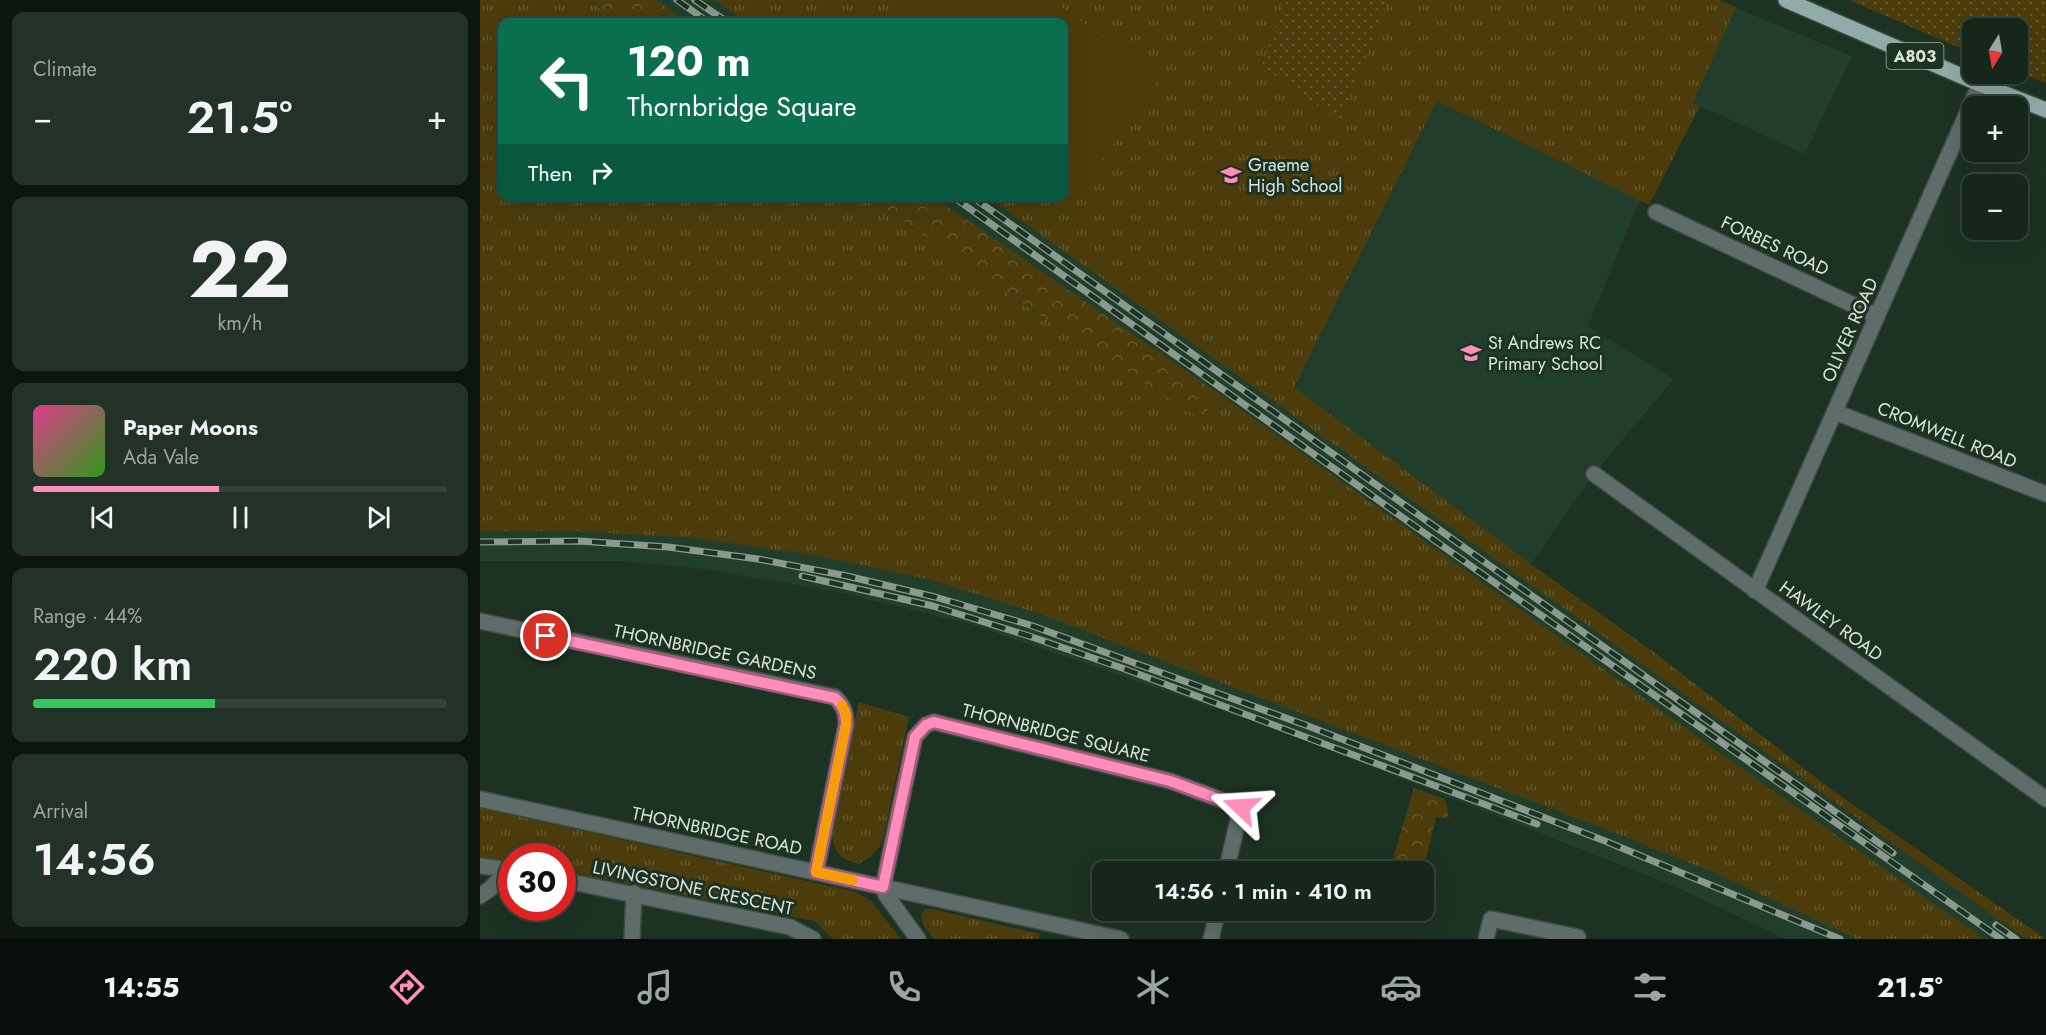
<!DOCTYPE html>
<meta charset="utf-8">
<style>
:root{--surface:#15261a;--page:#223227;--text:#f1f3f6;--muted:#9da5a2;--line:#344339;--accent:#ff8ebb}
body{margin:0;font-family:Jost,sans-serif;background:var(--page);color:var(--text);height:100vh;display:flex;flex-direction:column;font-size:22px;white-space:nowrap}
*{box-sizing:border-box;margin:0}
p{font-size:20px;color:var(--muted)}
.icon{flex:none;width:33px;height:33px;fill:none;stroke:currentColor;stroke-width:2;stroke-linecap:round;stroke-linejoin:round}
.map{position:relative;flex:1;overflow:hidden}
.panel{display:flex;flex-direction:column;gap:12px;padding:12px;background:#0c150e;width:480px}
.panel>*{flex:none}
.top-card{position:absolute;left:18px;top:18px;width:570px;height:183px;border-radius:12px;box-shadow:0 6px 24px #0002,0 0 0 2px var(--line);background:#0b6e4f;color:#fff;overflow:hidden}
.needle{width:39px;rotate:191deg}
.controls{position:absolute;left:1482px;top:18px;display:grid;gap:12px}
.controls a{display:grid;place-items:center;width:66px;height:66px;border-radius:12px;background:var(--surface);box-shadow:0 6px 24px #0002,0 0 0 2px var(--line);font-size:30px}
.speed{position:absolute;left:18px;top:843px;display:flex;gap:12px;font-size:30px;font-weight:700;text-align:center}
.speed>*{display:grid;place-content:center;width:78px;height:78px;border-radius:50%;background:var(--surface);box-shadow:0 6px 24px #0002,0 0 0 2px var(--line);line-height:1}
.speed .limit{border:9px solid #d22;background:#fff;color:#111}
.pin{position:absolute;display:grid;place-items:center;width:51px;height:51px;color:#fff;margin:-26px;border:3px solid #fff;border-radius:50%;box-shadow:0 2px 6px #0007}
.me{position:absolute;width:66px;margin:-33px;rotate:290deg;stroke-linejoin:round;filter:drop-shadow(0 0 4px #0008)}
.turn{display:flex;align-items:center;gap:21px;height:126px;padding:0 30px;font-size:27px}
.turn .icon{width:78px;height:78px;stroke-width:2.5}
.turn b{display:block;font-size:42px;line-height:51px}
.then{display:flex;align-items:center;height:57px;padding:0 30px;background:#0003;gap:12px;font-size:22px}
.big{font-size:45px;font-weight:600;line-height:1.1}
.panel .widget{flex:1;display:flex;flex-direction:column;justify-content:center;gap:9px;min-width:0;padding:0 21px;border-radius:12px;background:var(--page)}
.panel .dial{align-items:center;gap:0}
.dial b{font-size:78px;line-height:1}
.song{display:flex;align-items:center;gap:18px}
.cover{width:72px;height:72px;border-radius:9px;background:linear-gradient(135deg,hsl(330 70% 55%),hsl(110 70% 35%))}
.played{height:6px;border-radius:3px;background:linear-gradient(90deg,var(--accent) 45%,var(--line) 45%)}
.keys{display:flex;justify-content:space-around;direction:ltr}
.heat{display:flex;justify-content:space-between;align-items:center;font-size:33px;direction:ltr}
.charge{height:9px;border-radius:4px;background:linear-gradient(90deg,#34c759 44%,var(--line) 0)}
.trip{position:absolute;left:612px;top:861px;width:342px;height:60px;border-radius:12px;background:var(--surface);box-shadow:0 6px 24px #0002,0 0 0 2px var(--line);font-weight:600;line-height:60px;text-align:center}
.tabs{display:flex;height:96px;justify-content:space-around;align-items:center;background:#080f0a;color:var(--muted)}
.tabs .icon{width:42px;height:42px}
.tabs .on{color:var(--accent)}
.tabs b{font-size:27px;color:var(--text)}
main{display:flex;flex:1;min-height:0}
.map>svg:first-child{display:block}
</style>
<main>
<section class="panel">
<div class="widget"><p>Climate</p>
<div class="heat"><a>−</a><b class="big">21.5°</b><a>+</a></div>
</div>
<div class="widget dial"><b>22</b><p>km/h</p></div>
<div class="widget">
<div class="song"><i class="cover"></i><div><b>Paper Moons</b><p>Ada Vale</p></div></div>
<div class="played"></div>
<div class="keys"><svg class="icon" aria-label="previous" viewBox="0 0 24 24"><path d="M18 5L8 12l10 7zM5 5v14"/></svg><svg class="icon" aria-label="pause" viewBox="0 0 24 24"><path d="M8 5v14M16 5v14"/></svg><svg class="icon" aria-label="next" viewBox="0 0 24 24"><path d="M6 5l10 7-10 7zM19 5v14"/></svg></div>
</div>
<div class="widget"><p>Range · 44%</p><b class="big">220 km</b><div class="charge"></div></div>
<div class="widget"><p>Arrival</p><b class="big">14:56</b></div>
</section>
<div class="map">
<svg width="1566" height="939" viewBox="0 0 1566 939">
<defs>
<pattern id="grass-tufts" width="24" height="20" patternUnits="userSpaceOnUse" patternTransform="scale(1.5)"><rect width="24" height="20" fill="#4c3c0b"/><path d="M3 7l-1-3M5 7V3M7 7l1-3M15 17l-1-3M17 17v-4M19 17l1-3" fill="none" stroke="#65582e"/></pattern>
<pattern id="forest-crowns" width="20" height="18" patternUnits="userSpaceOnUse" patternTransform="scale(1.5)"><rect width="20" height="18" fill="#4c3c0b"/><path d="M2 6a3 3 0 1 1 6 0M12 15a3 3 0 1 1 6 0" fill="none" stroke="#65582e"/></pattern>
<pattern id="park-dots" width="8" height="8" patternUnits="userSpaceOnUse" patternTransform="scale(1.5)"><rect width="8" height="8" fill="#4c3c0b"/><path d="M2 2h.1M6 6h.1" fill="none" stroke="#65582e" stroke-width="1.8" stroke-linecap="round"/></pattern>
</defs>
<rect width="100%" height="100%" fill="#1c3223"/>
<!-- built -->
<path fill="#213d2b" d="M 107,0 L 1238,0 L 1372,56 L 1325,154 L 1213,103 L 995,21 L 896,223 L 957,101 L 1160,200 L 1108,326 L 1194,379 L 1114,474 L 1051,564 L 1175,653 L 1352,790 L 1566,939 L 1305,939 L 1194,886 L 798,730 L 490,624 L 362,593 L 224,569 L 139,561 L 0,561 L 0,531 L 92,531 L 214,538 L 338,556 L 451,580 L 563,615 L 1162,718 L 389,197 L 584,196 L 584,22 L 140,22 Z"/>
<!-- grass -->
<g fill="url(#grass-tufts)">
<path d="M 0,0 L 107,0 L 140,22 L 22,22 L 22,196 L 389,197 L 556,313 L 722,419 L 738,393 L 1264,770 L 1504,939 L 1377,939 L 1235,873 L 1107,822 L 563,615 L 451,580 L 338,556 L 214,538 L 92,531 L 0,531 Z"/>
<path d="M 235,0 L 1240,0 L 1256,7 L 1213,103 L 1220,106 L 1169,205 L 957,101 L 814,387 L 1051,564 L 1175,653 L 1352,790 L 1566,939 L 1547,939 L 1504,909 C 1173,671 840,435 508,197 L 584,196 L 584,22 L 266,22 Z"/>
<path d="M 379,702 L 429,717 L 402,843 L 393,855 L 379,864 C 357,858 356,853 351,832 Z"/>
<path d="M 0,808 L 376,892 L 391,901 L 421,939 L 353,939 L 334,921 L 83,871 L 82,856 L 32,856 L 31,862 L 0,857 Z"/>
<path d="M 445,909 L 452,909 L 560,934 L 558,939 L 454,939 L 444,926 L 441,916 Z"/>
</g>
<!-- forest -->
<g fill="url(#forest-crowns)">
<path d="M 107,0 L 176,0 L 208,22 L 140,22 Z"/>
<path d="M 389,197 L 454,197 L 738,393 L 722,420 L 556,313 Z"/>
<path d="M 934,788 L 965,799 L 969,818 L 956,817 L 943,871 L 913,858 Z"/>
</g>
<!-- park -->
<g fill="url(#park-dots)">
<path d="M 804,0 L 908,0 L 860,121 L 782,66 Z"/>
<path d="M 1369,0 L 1566,0 L 1566,83 L 1538,72 L 1538,28 L 1492,28 L 1492,53 Z"/>
</g>
<!-- garden -->
<path fill="#4c3c0b" d="M 425,0 L 571,0 L 681,78 L 589,206 L 575,197 L 584,196 L 584,22 L 409,22 Z"/>
<g fill="none" stroke-linecap="round" stroke-linejoin="round">
<!-- minor casing -->
<g stroke="#3a4f40" stroke-width="18">
<g id="minor">
<path d="M 1176,212 L 1397,316"/>
<path d="M 1355,412 L 1566,494"/>
<path d="M 1114,474 L 1566,799"/>
<path d="M 1275,591 L 1500,84"/>
<path d="M 0,621 L 355,697 C 364,706 366,713 366,725 L 336,872"/>
<path d="M 0,799 L 641,939"/>
<path d="M 0,866 L 32,870"/>
<path d="M 82,880 L 310,927 L 333,939"/>
<path d="M 0,896 L 10,889 L 28,870"/>
<path d="M 152,939 L 154,893"/>
<path d="M 438,939 L 406,895 L 403,887 L 435,737 L 446,725 L 454,722 L 690,781 L 761,807 L 746,872"/>
<path d="M 731,939 L 738,910"/>
<path d="M 1006,939 L 1011,919 L 1098,937 L 1097,939"/>
</g>
</g>
<!-- major casing -->
<g stroke="#3a4f40" stroke-width="18">
<path id="major" d="M 1306,0 L 1500,84 L 1566,110"/>
</g>
<!-- minor -->
<use href="#minor" stroke="#5e6c6a" stroke-width="15"/>
<!-- major -->
<use href="#major" stroke="#8faca8" stroke-width="15"/>
<!-- rail casing -->
<g stroke="#8a9a8e" stroke-width="7">
<g id="rail">
<path d="M 197,0 L 228,22"/>
<path d="M 215,0 L 247,22"/>
<path d="M 472,196 L 964,547 L 1521,939"/>
<path d="M 491,196 L 1413,853"/>
<path d="M 0,542 L 99,541 L 188,547 L 278,559 L 367,576 L 455,597 L 550,625 L 828,726 L 1125,841 L 1360,939"/>
<path d="M 322,576 L 453,606 L 549,636 L 642,668 L 1057,824"/>
<path d="M 1516,925 L 1536,939"/>
</g>
</g>
<!-- rail -->
<use href="#rail" stroke="#1c3223" stroke-width="4.5" stroke-dasharray="14" stroke-linecap="butt"/>
</g>
<g fill="none" stroke-linecap="round" stroke-linejoin="round">
<!-- route casing -->
<g stroke="#a65c7a" stroke-width="15">
<path id="route" d="M 66,636 L 355,698 C 364,706 366,713 366,725 L 336,872 L 403,887 L 435,737 L 446,725 L 454,722 L 690,781 L 761,807"/>
</g>
<!-- route -->
<use href="#route" stroke="#ff8ebb" stroke-width="10"/>
<!-- slow -->
<path stroke="#f59e0b" stroke-width="10" d="M 362,705 L 366,714 L 366,725 L 336,872 L 373,880"/>
</g>
<!-- icons -->
<defs>
<g id="school-bare" transform="scale(1.62)"><path d="M0-5L7-2L0 1L-7-2ZM-4 1L0 2.5L4 1V4Q0 6-4 4Z" fill="#ff8ebb" stroke="#1c3223" stroke-width="2.5" paint-order="stroke"/></g>
</defs>
<g fill-rule="evenodd">
<use href="#school-bare" x="751" y="175"/>
<use href="#school-bare" x="991" y="353"/>
</g>
<g text-anchor="middle" stroke-width="6" stroke-linejoin="round" paint-order="stroke">
<!-- shield labels -->
<rect fill="#1c3223" stroke="#a0afa4" stroke-width="1.5" x="1406.5" y="43" width="57" height="26" rx="4.5"/>
<g font-size="16" font-weight="bold" fill="#d8e5db">
<text x="1435" y="62">A803</text>
</g>
<!-- poi labels -->
<g font-size="18" fill="#d8e5db" stroke="#1c3223" text-anchor="start">
<text x="768" y="171">Graeme<tspan x="768" dy="21">High School</tspan></text>
<text x="1008" y="349">St Andrews RC<tspan x="1008" dy="21">Primary School</tspan></text>
</g>
<!-- street labels -->
<g font-size="18" fill="#d8e5db" stroke="#1c3223">
<text transform="translate(1295 246) rotate(25)" y="6">FORBES ROAD</text>
<text transform="translate(1370 330) rotate(-66)" y="6">OLIVER ROAD</text>
<text transform="translate(1467 435) rotate(22)" y="6">CROMWELL ROAD</text>
<text transform="translate(1351 621) rotate(36)" y="6">HAWLEY ROAD</text>
<text transform="translate(235 652) rotate(12)" y="6">THORNBRIDGE GARDENS</text>
<text transform="translate(576 733) rotate(14)" y="6">THORNBRIDGE SQUARE</text>
<text transform="translate(237 831) rotate(12)" y="6">THORNBRIDGE ROAD</text>
<text transform="translate(213 888) rotate(12)" y="6">LIVINGSTONE CRESCENT</text>
</g>
</g>
</svg>
<div class="controls">
<a><svg class="needle" viewBox="-14 -14 28 28"><path d="M0-13l5 13h-10z" fill="#e53935"/><path d="M0 13l5-13h-10z" fill="#9da5a2"/></svg></a>
<a>+</a>
<a>−</a>
</div>
<div class="speed"><div class="limit">30</div></div>
<div class="pin" style="left:66px;top:636px;background:#d93025"><svg class="icon" aria-label="arrive" viewBox="0 0 24 24"><path d="M6 21V4h12l-3 4 3 4H6"/></svg></div>
<svg class="me" style="left:761px;top:807px" viewBox="-20 -20 40 40"><path d="M0-17L14 15 0 8-14 15z" fill="#ff8ebb" stroke="#fff" stroke-width="4"/></svg>
<div class="trip">14:56 · 1 min · 410 m</div>
<div class="top-card">
<div class="turn"><svg class="icon" aria-label="left" viewBox="0 0 24 24"><path d="M17 20v-9H6M10 6l-5 5 5 5"/></svg><div><b>120 m</b>Thornbridge Square</div></div>
<div class="then">Then<svg class="icon" aria-label="right" viewBox="0 0 24 24"><path d="M7 20v-9h11M14 6l5 5-5 5"/></svg></div>
</div>
</div>
</main>
<nav class="tabs">
<b>14:55</b>
<svg class="icon on" aria-label="directions" viewBox="0 0 24 24"><path d="M12 3l9 9-9 9-9-9zM9 14v-3h6M13 9l2 2-2 2"/></svg>
<svg class="icon" aria-label="music" viewBox="0 0 24 24"><path d="M9 18V5l10-2v13"/><circle cx="6" cy="18" r="3"/><circle cx="16" cy="16" r="3"/></svg>
<svg class="icon" aria-label="phone" viewBox="0 0 24 24"><path d="M5 4h4l2 5-3 2q2 4 5 5l2-3 5 2v4C11 20 4 13 5 4z"/></svg>
<svg class="icon" aria-label="climate" viewBox="0 0 24 24"><path d="M12 3v18M4 7l16 10M4 17L20 7"/></svg>
<svg class="icon" aria-label="car" viewBox="0 0 24 24"><path d="M5 17H2v-5l4-1 3-4h7l3 4 3 1v5h-3M9 17h6M6 11h13"/><circle cx="7" cy="17" r="2"/><circle cx="17" cy="17" r="2"/></svg>
<svg class="icon" aria-label="filters" viewBox="0 0 24 24"><path d="M4 7h16M4 17h16"/><circle cx="9" cy="7" r="2"/><circle cx="15" cy="17" r="2"/></svg>
<b>21.5°</b>
</nav>
